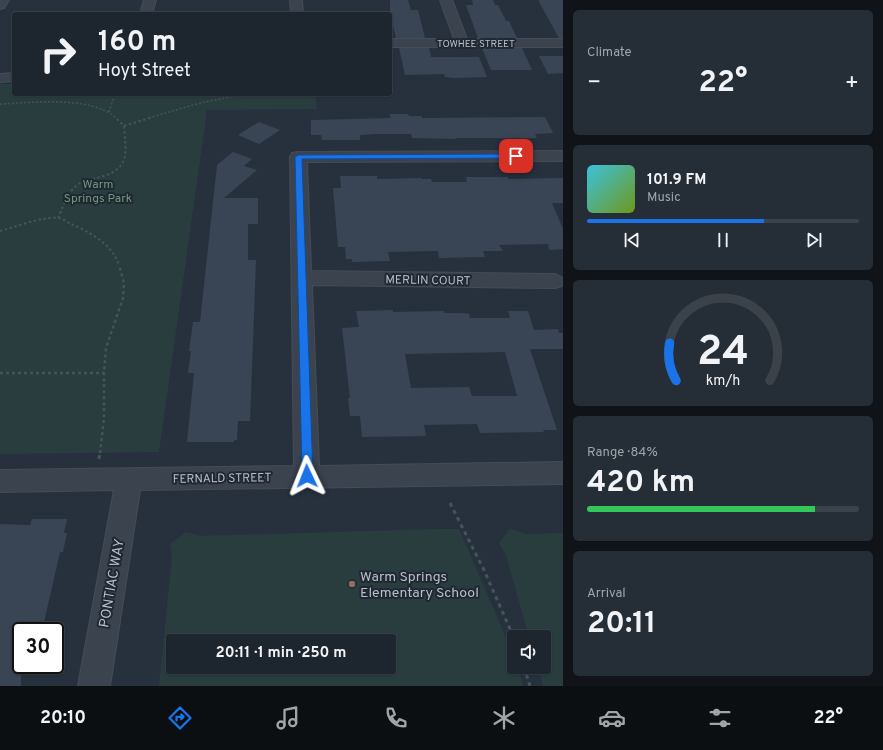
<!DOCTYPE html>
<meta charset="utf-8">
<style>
:root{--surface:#1d252e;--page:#252d36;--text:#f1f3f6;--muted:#a0a5aa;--line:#3b424a;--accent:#1a73e8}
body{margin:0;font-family:Overpass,sans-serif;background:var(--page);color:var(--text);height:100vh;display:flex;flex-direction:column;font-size:15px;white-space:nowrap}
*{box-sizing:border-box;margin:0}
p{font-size:13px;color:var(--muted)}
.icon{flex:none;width:22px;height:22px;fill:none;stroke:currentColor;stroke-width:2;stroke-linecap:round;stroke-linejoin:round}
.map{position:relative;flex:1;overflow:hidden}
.details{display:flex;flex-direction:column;gap:10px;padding:10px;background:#101419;width:320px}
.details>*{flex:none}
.top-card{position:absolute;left:12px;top:12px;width:380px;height:84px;border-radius:4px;box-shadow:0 1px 3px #0004,0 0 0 1px var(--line);background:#1d252e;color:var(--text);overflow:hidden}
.controls{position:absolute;left:507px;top:630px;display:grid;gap:8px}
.controls a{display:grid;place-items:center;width:44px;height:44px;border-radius:4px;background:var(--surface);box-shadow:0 1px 3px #0004,0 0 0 1px var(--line);font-size:20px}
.speed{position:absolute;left:12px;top:622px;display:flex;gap:8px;font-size:20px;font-weight:700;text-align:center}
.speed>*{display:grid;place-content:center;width:52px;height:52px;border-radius:50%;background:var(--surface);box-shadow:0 1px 3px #0004,0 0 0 1px var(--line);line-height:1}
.speed .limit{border:2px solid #111;border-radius:6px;background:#fff;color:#111}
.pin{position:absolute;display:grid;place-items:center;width:34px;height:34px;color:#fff;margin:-17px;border-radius:8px;box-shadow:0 2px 6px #0006}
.me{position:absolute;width:44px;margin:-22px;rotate:358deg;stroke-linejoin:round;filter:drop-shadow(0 0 3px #0008)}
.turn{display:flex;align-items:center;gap:14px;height:84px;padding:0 20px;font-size:18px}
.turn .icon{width:52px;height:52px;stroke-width:2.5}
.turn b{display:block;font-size:28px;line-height:34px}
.big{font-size:30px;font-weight:700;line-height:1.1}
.details .tile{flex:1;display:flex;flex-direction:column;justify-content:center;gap:6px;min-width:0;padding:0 14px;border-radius:6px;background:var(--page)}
.details .dial{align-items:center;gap:0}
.dial svg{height:104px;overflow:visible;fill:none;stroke:var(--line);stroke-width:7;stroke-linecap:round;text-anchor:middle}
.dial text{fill:var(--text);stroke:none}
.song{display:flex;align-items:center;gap:12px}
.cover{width:48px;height:48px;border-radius:6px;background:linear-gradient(135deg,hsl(190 70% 55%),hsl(80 70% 35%))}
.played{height:4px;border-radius:2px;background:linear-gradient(90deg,var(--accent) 65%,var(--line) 65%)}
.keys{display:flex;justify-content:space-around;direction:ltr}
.heat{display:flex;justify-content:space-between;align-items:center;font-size:22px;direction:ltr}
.charge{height:6px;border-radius:3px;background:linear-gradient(90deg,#34c759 84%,var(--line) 0)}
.trip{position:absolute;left:166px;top:634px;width:230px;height:40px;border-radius:4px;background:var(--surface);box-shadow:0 1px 3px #0004,0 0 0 1px var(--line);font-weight:700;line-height:40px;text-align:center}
.tab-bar{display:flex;height:64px;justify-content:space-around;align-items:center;background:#0c0f12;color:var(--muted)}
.tab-bar .icon{width:28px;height:28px}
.tab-bar .active{color:var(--accent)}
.tab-bar b{font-size:18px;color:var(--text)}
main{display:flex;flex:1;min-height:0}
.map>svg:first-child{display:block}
</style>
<main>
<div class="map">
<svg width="563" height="686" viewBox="0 0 563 686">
<rect width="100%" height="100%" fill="#27313e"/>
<!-- green -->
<g fill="#293d3f" fill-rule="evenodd">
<path d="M 0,84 L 14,84 L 14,94 L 315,94 L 317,109 L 207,110 L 159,452 L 0,454 Z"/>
<path d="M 437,529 L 459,529 L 514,656 L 514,667 L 518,667 L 523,686 L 159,686 L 172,557 L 170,544 L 186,532 L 201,536 ZM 173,641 L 389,641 L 389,667 L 173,667 Z"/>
<path d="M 510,529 L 526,534 L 563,533 L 563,686 L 543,686 L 538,667 L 544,667 L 544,637 L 529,637 L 506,555 L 499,543 Z"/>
</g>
<!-- building -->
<g fill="#394554" fill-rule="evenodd">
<path d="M 390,0 L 408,0 L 411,10 L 418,10 L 425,38 L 396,38 L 393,26 L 390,26 Z"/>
<path d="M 472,0 L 493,0 L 495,5 L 498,5 L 506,21 L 509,21 L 517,38 L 478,38 L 466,5 L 473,5 Z"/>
<path d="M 538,0 L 563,0 L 563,38 L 559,38 Z"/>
<path d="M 399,48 L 429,48 L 431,57 L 479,57 L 487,77 L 454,78 L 445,77 L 444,74 L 405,75 Z"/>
<path d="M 482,48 L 522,48 L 532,70 L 491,70 Z"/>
<path d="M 539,56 L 563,56 L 563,73 L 548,74 Z"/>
<path d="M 389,114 L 408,114 L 409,116 L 422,116 L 422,118 L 545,117 L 553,133 L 535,134 L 537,138 L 456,138 L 456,139 L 412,138 L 411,134 L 376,134 L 360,135 L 360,140 L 322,140 L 321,135 L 311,135 L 311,120 L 391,118 Z"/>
<path d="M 259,122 L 280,130 L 259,144 L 238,135 Z"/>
<path d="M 233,152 L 252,159 L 244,166 L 257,170 L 224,198 L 258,198 L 258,224 L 248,224 L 248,260 L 256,260 L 250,421 L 238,421 L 237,440 L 234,440 L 234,442 L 187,442 L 194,373 L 188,373 L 191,351 L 189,351 L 193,322 L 200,322 L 217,165 Z"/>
<path d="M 340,176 L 377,176 L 377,179 L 421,178 L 421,179 L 431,179 L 432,182 L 467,182 L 466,177 L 508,177 L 508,179 L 563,178 L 563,203 L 552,203 L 563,229 L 563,249 L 549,250 L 548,244 L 499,245 L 503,251 L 483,251 L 485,257 L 439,258 L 438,251 L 388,252 L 390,261 L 352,262 L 352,259 L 346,259 L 345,247 L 338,247 L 333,188 L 341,188 Z"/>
<path d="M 393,310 L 393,312 L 444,311 L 444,313 L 463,313 L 469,314 L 470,318 L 510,318 L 508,311 L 528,311 L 534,330 L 558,329 L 559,333 L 563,333 L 563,349 L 530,349 L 557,430 L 543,430 L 544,432 L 480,433 L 477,424 L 424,425 L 426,436 L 362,437 L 360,416 L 350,416 L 348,398 L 350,398 L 342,328 L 359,327 L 356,311 ZM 505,352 L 517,396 L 472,396 L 469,387 L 411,388 L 405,354 Z"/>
<path d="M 32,519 L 67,519 L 64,533 L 67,533 L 63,552 L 60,552 L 42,631 L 21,631 L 21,686 L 0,686 L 0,524 L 30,525 Z"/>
</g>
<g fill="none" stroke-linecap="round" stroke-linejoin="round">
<!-- minor casing -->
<g stroke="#444c57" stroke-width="2">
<g id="minor">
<path d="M 0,0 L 9,0 L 4,8 L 0,9 Z"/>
<path d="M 144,0 L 156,0 L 152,14 L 140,14 Z"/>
<path d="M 290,0 L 302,0 L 303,14 L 291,14 Z"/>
<path d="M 440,0 L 452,0 L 467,39 L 563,39 L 563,47 L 390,47 L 390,39 L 454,39 Z"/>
<path d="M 14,73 L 14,81 L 0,82 L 0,74 Z"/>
<path d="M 563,151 L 563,161 L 307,162 L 311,271 L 555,274 L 563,278 L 562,286 L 555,288 L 312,285 L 319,466 L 563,462 L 563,484 L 140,490 L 110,686 L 78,686 L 114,490 L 0,492 L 0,470 L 294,466 L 290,157 L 292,153 L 298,152 Z"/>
</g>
</g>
<!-- path-far3 -->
<g stroke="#425557" stroke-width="1.5" stroke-dasharray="2 2" stroke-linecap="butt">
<path d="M 0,104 C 32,103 91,95 116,118"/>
<path d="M 109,112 L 115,94"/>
<path d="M 149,118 C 183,108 218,96 254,95 C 269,94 282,96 297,94"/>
</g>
<!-- path-far2 -->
<g stroke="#425557" stroke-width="2" stroke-dasharray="2.5 2.5" stroke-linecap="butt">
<path d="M 124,126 L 153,117"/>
<path d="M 58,218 C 63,207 67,193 76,186 C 83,180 92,179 100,177 C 131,169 126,152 124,126 L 115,117"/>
<path d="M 0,231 C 15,227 43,216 58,218 C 61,218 66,221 69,223 C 88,231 114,245 119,266"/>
</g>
<!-- path-far1 -->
<g stroke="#425557" stroke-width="2.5" stroke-dasharray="3 3" stroke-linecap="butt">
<path d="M 0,373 L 104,373"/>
<path d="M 100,453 L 104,418 L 104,373 L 106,348 L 123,298 L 124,283 L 119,265"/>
</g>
<!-- path -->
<g stroke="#425557" stroke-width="3" stroke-dasharray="4 4" stroke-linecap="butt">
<path d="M 99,459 L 100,452"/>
<path d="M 450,503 L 484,570 L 514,638"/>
<path d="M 524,667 L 530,686"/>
</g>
<!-- minor -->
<use href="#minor" fill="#3b434e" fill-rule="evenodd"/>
</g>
<!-- route -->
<path fill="#1a73e8" stroke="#114b97" d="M 516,154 L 520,156 L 519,158 L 302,159 L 313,476 L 311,479 L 307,481 L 304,479 L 302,476 L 295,157 L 298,155 Z"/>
<!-- markers -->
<circle fill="#8d6e63" stroke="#202833" stroke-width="1.5" cx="352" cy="584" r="4"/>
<g text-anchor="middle" stroke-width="4" stroke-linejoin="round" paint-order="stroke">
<!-- far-street labels -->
<g font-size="10" fill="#b7bec9" stroke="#202833">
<text x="476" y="47">TOWHEE STREET</text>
</g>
<!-- park labels -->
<g font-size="12" fill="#709879" stroke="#202833">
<text x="98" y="188">Warm<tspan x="98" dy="14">Springs Park</tspan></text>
</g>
<!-- street labels -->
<g font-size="12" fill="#b7bec9" stroke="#202833">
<text transform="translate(428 280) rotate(1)" y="4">MERLIN COURT</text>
<text transform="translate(222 478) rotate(-1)" y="4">FERNALD STREET</text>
</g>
<!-- near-poi labels -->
<g font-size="14" fill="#b7bec9" stroke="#202833" text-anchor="start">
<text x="360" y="581">Warm Springs<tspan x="360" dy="16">Elementary School</tspan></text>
</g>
<!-- near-street labels -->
<g font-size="14" fill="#b7bec9" stroke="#202833">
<text transform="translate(111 583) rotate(-80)" y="5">PONTIAC WAY</text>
</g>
</g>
</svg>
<div class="controls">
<a><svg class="icon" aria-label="sound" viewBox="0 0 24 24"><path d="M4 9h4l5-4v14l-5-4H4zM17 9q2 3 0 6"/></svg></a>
</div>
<div class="speed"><div class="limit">30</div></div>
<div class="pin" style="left:516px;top:156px;background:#d93025"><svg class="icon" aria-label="arrive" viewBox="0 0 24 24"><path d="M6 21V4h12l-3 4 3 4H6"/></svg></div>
<svg class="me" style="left:307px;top:476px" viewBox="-20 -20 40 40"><path d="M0-17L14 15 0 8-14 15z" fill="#1a73e8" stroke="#fff" stroke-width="4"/></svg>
<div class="trip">20:11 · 1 min · 250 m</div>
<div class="top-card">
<div class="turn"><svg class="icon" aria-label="right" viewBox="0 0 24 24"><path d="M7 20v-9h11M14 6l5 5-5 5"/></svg><div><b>160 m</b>Hoyt Street</div></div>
</div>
</div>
<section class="details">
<div class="tile"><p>Climate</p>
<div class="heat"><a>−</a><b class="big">22°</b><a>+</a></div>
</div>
<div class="tile">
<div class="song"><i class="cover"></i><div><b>101.9 FM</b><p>Music</p></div></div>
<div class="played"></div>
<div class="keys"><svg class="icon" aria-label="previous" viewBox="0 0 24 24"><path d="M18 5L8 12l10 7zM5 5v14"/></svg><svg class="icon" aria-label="pause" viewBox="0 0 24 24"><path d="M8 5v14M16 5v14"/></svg><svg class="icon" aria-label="next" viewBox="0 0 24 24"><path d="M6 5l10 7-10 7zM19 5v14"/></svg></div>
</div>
<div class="tile dial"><svg viewBox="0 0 100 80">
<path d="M14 69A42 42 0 1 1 86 69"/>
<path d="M14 69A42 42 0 0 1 9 40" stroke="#1a73e8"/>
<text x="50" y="56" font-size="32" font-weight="700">24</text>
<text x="50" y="72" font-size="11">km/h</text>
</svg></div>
<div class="tile"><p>Range · 84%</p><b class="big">420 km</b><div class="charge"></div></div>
<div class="tile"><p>Arrival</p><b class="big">20:11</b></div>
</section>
</main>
<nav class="tab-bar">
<b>20:10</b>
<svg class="icon active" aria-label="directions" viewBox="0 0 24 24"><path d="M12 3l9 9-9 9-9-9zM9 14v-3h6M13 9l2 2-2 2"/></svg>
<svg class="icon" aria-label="music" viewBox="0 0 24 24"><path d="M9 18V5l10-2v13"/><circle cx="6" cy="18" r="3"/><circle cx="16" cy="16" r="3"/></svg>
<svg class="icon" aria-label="phone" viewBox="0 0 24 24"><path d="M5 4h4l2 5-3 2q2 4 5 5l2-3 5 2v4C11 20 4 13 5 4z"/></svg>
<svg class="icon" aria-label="climate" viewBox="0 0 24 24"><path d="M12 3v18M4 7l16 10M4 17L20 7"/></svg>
<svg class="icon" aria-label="car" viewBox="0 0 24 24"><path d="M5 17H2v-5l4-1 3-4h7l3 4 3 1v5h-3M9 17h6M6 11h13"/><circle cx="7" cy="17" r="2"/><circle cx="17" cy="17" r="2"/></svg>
<svg class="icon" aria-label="filters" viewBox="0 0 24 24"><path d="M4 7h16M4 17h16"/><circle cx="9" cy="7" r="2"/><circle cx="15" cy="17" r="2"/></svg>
<b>22°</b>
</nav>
